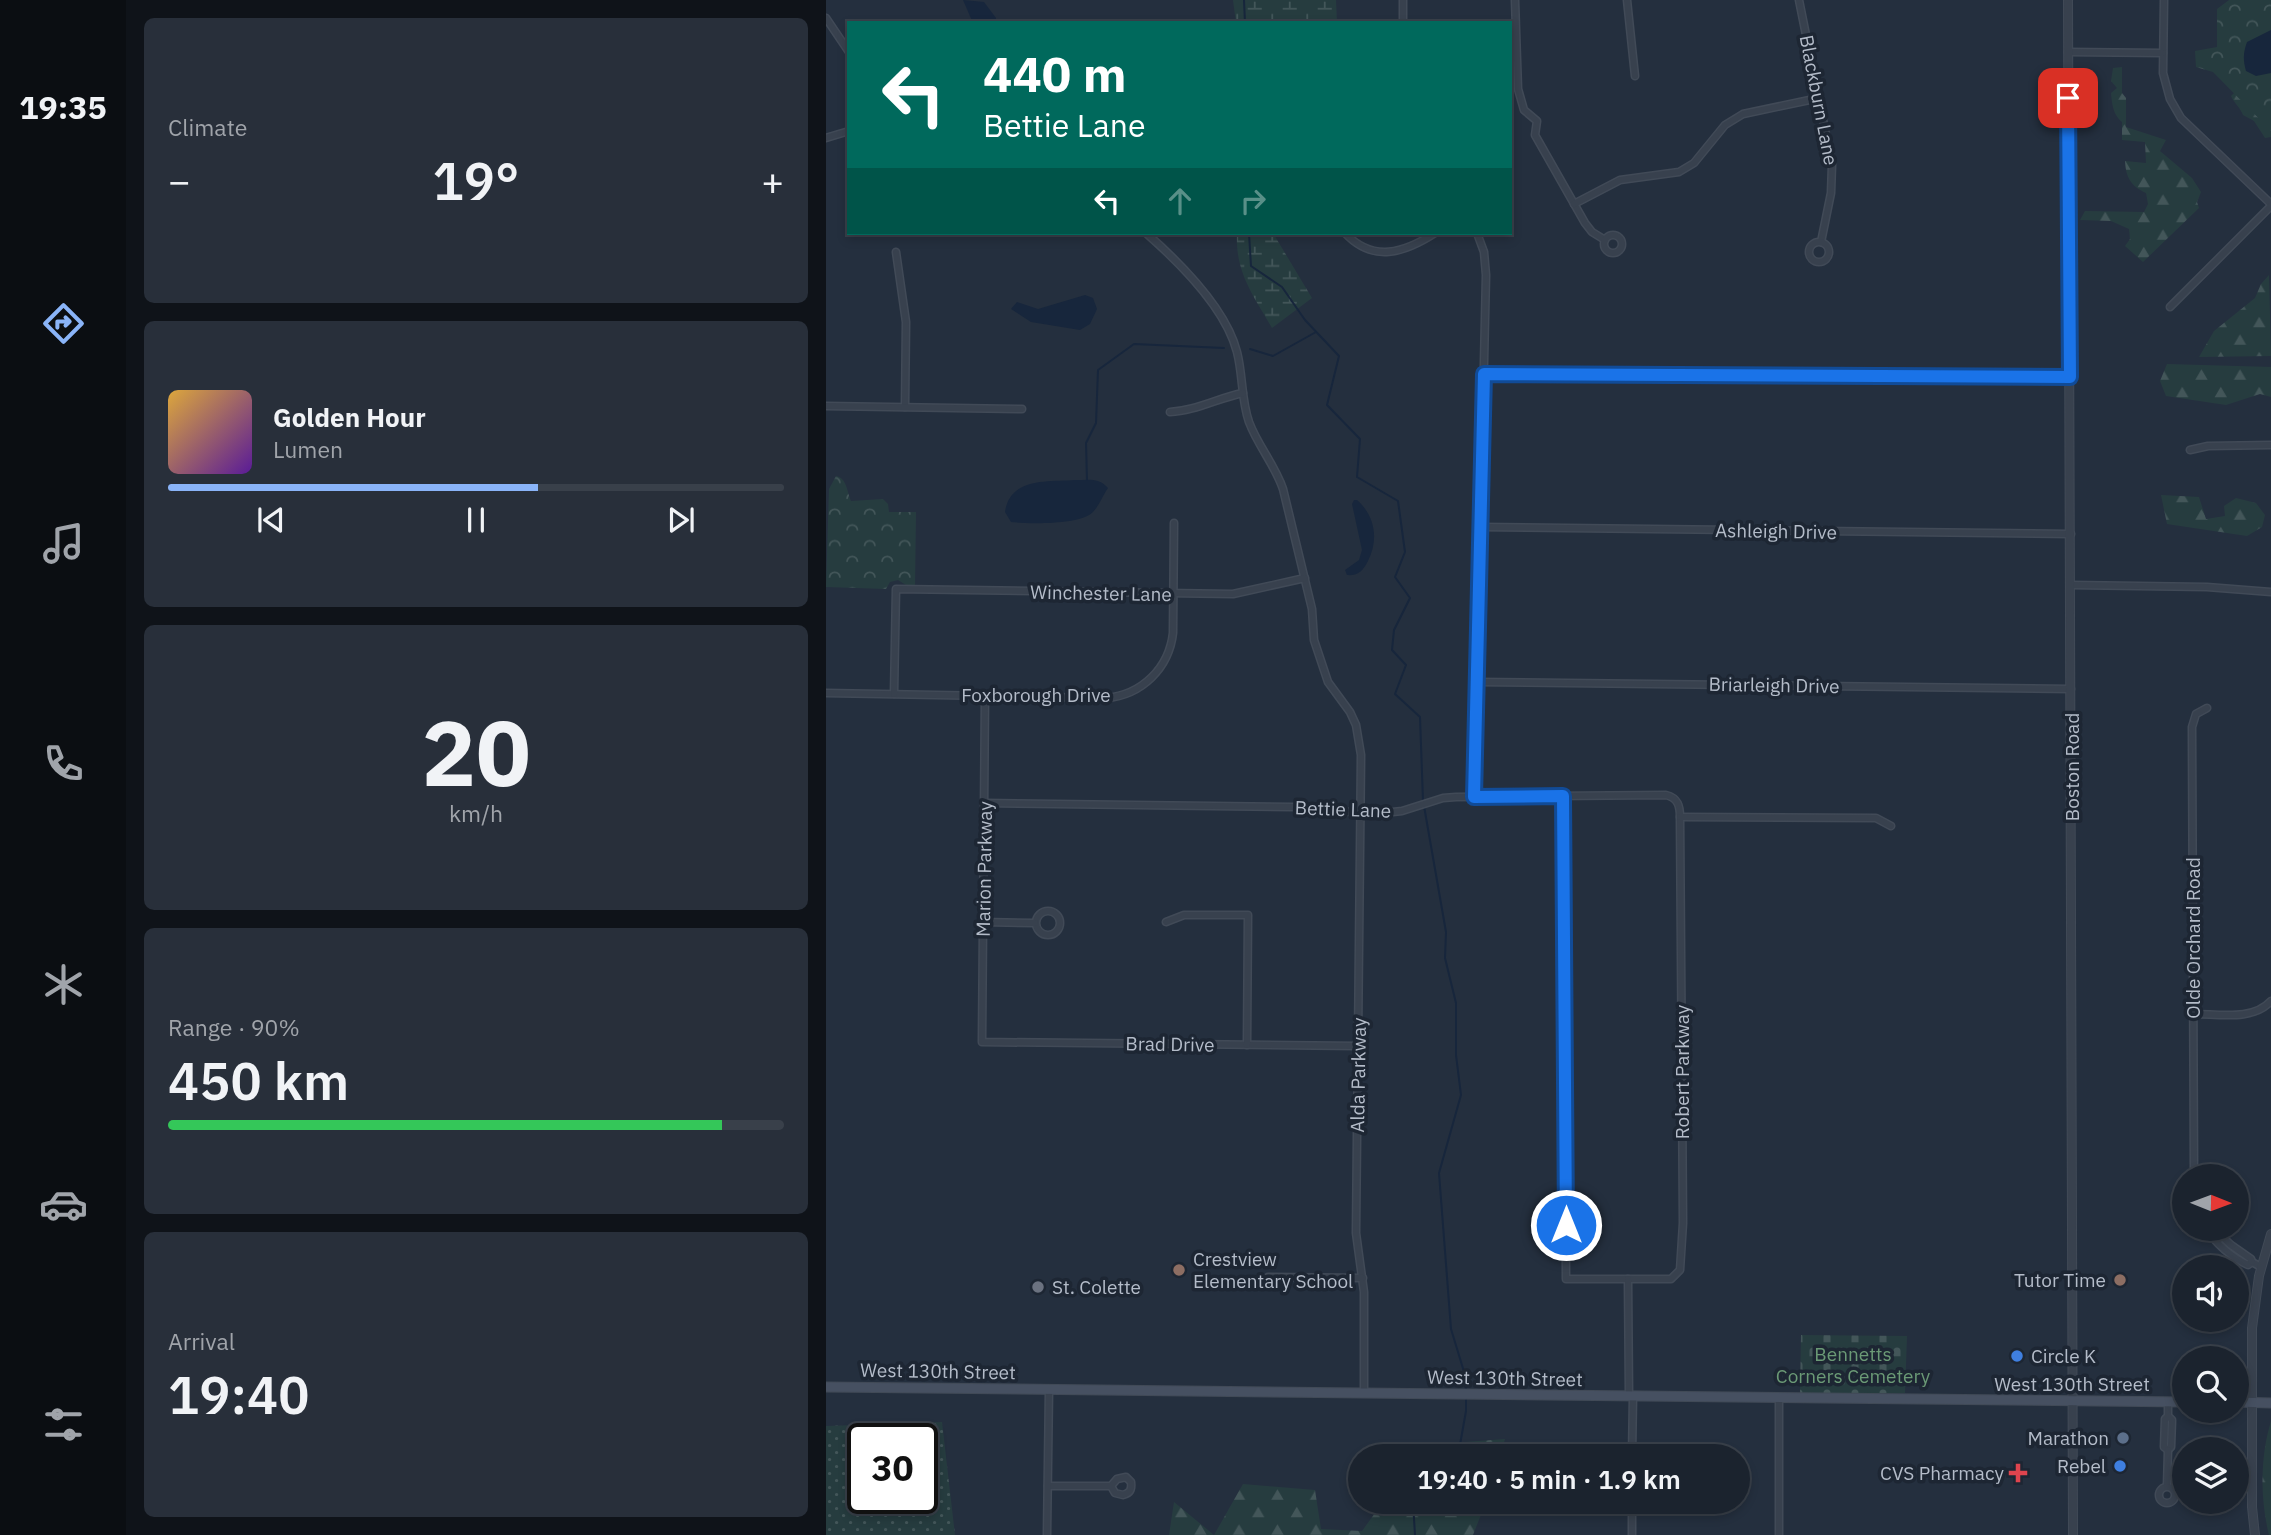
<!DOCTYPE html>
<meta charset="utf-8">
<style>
:root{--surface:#1b232e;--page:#282f3a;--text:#f1f3f6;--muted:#a0a4aa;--line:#39404a;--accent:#8ab4f8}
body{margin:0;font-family:"IBM Plex Sans",sans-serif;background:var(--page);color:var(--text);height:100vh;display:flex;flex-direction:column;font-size:26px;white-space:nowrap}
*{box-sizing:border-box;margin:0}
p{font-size:23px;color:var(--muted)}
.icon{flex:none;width:38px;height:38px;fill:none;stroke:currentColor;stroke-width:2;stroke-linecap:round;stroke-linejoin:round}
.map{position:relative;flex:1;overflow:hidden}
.side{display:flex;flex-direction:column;gap:18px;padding:18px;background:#0f1319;width:700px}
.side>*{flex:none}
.hud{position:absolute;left:21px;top:21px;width:665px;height:214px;border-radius:0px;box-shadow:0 4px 10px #0003,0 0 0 2px var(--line);background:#00695c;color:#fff;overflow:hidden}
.needle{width:46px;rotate:91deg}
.fabs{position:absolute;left:1346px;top:1164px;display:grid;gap:14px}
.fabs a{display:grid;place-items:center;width:77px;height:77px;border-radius:50%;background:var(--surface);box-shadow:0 4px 10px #0003,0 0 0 2px var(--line);font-size:35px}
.speed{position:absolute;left:21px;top:1423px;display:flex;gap:14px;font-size:35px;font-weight:700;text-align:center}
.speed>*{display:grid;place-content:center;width:91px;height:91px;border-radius:50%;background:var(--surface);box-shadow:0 4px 10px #0003,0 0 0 2px var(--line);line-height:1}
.speed .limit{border:4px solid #111;border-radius:10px;background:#fff;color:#111}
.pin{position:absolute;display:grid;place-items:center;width:60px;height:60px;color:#fff;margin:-30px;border-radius:14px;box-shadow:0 4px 10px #0006}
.me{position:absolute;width:77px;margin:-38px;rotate:0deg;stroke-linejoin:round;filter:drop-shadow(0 0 5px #0008)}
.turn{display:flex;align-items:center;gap:24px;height:147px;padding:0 21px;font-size:32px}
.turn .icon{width:91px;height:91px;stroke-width:2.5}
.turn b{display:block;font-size:49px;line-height:60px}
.lanes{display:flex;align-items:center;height:66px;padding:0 21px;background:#0003;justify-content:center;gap:35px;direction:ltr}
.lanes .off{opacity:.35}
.big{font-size:52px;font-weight:600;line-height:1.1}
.side .card{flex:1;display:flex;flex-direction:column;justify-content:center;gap:10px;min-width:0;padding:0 24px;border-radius:10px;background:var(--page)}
.side .dial{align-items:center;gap:0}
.dial b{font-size:91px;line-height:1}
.song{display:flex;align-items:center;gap:21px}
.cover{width:84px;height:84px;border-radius:10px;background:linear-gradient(135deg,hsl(40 70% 55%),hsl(270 70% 35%))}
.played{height:7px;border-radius:4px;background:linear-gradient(90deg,var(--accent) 60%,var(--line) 60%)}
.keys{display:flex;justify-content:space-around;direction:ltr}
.heat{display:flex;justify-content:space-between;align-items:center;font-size:38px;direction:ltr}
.charge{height:10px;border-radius:5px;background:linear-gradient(90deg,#34c759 90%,var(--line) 0)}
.trip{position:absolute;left:522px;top:1444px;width:402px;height:70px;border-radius:35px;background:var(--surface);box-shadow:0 4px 10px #0003,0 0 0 2px var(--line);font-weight:600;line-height:70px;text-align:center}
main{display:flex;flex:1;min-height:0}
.tab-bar{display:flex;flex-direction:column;width:126px;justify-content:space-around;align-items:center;background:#0b0e12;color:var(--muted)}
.tab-bar .icon{width:49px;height:49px}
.tab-bar .on{color:var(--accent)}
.tab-bar b{font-size:32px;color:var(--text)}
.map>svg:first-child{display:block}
</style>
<main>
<nav class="tab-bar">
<b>19:35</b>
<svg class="icon on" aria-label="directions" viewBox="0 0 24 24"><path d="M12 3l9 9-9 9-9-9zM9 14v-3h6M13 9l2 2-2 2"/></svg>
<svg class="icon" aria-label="music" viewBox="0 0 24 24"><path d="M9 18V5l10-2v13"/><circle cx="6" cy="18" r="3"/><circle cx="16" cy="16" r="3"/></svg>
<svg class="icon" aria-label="phone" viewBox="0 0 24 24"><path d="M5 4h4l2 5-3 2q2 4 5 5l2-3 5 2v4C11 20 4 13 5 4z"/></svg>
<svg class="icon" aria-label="climate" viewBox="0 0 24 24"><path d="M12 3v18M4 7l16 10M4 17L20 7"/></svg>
<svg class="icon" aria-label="car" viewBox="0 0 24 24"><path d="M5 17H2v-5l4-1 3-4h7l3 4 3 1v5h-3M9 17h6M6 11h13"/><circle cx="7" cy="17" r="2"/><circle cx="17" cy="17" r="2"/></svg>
<svg class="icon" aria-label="filters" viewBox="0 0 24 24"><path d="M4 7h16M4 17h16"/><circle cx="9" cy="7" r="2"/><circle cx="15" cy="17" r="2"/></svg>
</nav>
<section class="side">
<div class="card"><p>Climate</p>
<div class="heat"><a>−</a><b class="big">19°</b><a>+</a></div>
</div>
<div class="card">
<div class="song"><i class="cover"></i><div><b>Golden Hour</b><p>Lumen</p></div></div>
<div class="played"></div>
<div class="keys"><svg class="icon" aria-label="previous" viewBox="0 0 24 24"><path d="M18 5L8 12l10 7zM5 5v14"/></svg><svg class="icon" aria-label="pause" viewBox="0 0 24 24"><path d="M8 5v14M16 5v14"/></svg><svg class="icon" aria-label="next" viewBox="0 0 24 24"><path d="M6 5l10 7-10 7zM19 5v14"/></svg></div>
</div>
<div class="card dial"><b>20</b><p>km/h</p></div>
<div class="card"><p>Range · 90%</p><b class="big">450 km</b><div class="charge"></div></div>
<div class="card"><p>Arrival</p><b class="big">19:40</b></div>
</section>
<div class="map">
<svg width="1445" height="1535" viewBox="0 0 1445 1535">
<defs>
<pattern id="grass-dots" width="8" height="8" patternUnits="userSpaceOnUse" patternTransform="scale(1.75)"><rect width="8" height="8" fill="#263c3f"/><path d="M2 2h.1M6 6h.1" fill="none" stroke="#435659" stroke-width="1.8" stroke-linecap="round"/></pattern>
<pattern id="forest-firs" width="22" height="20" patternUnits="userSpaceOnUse" patternTransform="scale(1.75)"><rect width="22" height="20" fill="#263c3f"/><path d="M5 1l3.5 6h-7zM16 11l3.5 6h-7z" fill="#435659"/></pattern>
<pattern id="wetland-marsh" width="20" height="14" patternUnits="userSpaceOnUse" patternTransform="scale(1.75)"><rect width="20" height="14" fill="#263c3f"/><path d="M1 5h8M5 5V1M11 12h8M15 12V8" fill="none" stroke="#435659"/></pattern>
<pattern id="cemetery-stones" width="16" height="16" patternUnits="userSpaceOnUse" patternTransform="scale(1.75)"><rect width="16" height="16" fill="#263c3f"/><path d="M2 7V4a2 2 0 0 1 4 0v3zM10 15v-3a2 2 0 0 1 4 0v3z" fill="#435659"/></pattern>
<pattern id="park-crowns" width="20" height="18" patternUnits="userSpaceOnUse" patternTransform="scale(1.75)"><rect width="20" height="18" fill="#263c3f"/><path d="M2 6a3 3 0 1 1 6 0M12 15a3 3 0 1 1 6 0" fill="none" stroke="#435659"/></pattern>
</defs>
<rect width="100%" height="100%" fill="#242f3e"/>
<!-- grass -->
<path fill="url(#grass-dots)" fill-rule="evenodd" d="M 116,1422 L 129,1535 L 0,1535 L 0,1426 ZM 37,1438 L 96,1438 L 96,1498 L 37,1498 Z"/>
<!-- forest -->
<g fill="url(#forest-firs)">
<path d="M 1296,67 L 1296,93 L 1300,98 L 1300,127 L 1340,140 L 1334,151 L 1366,178 L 1375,192 L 1371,202 L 1373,208 L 1317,262 L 1299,246 L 1304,239 L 1303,229 L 1285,221 L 1254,220 L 1259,211 L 1318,212 L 1322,204 L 1320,193 C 1305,186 1300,178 1299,161 L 1320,163 L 1319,142 L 1296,140 L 1296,122 C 1287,115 1286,104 1285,93 L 1291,88 L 1285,81 L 1287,68 Z"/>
<path d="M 1408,93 L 1418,93 L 1445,100 L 1445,137 L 1439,138 L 1428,121 L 1417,115 C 1414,107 1408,103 1405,96 Z"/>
<path d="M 1443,275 L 1445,356 L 1373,357 L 1388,331 L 1429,298 L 1435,284 Z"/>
<path d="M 1341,364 L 1445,367 L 1445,397 L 1434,394 L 1400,405 L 1340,396 L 1334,381 Z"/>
<path d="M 1335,495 L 1373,497 L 1380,519 L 1399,516 L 1398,506 L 1410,498 L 1430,503 L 1439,515 L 1436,527 L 1421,536 L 1341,524 Z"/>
<path d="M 1445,1421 L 1445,1535 L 1443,1535 C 1434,1499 1434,1457 1445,1421 Z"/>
<path d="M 679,1439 L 674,1456 L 591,1456 L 600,1445 Z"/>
<path d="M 417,1484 L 489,1490 L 495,1529 L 536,1531 L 557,1502 L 660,1502 L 647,1535 L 343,1535 L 348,1502 L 388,1535 Z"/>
</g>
<!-- wetland -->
<g fill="url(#wetland-marsh)">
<path d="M 407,0 L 510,0 L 511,23 L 410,23 Z"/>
<path d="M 411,233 L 447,233 L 486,298 L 446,328 C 427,295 409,272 411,233 Z"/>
</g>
<!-- cemetery -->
<path fill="url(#cemetery-stones)" d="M 975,1335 L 1081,1336 L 1079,1393 L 974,1394 Z"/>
<!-- park -->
<g fill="url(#park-crowns)">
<path d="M 1403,0 L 1445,0 L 1445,131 L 1387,72 L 1370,67 L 1369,51 L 1391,47 L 1391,9 Z"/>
<path d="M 10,476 C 21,478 21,492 25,501 L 57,499 L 62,504 L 63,512 L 90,512 L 89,586 L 80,585 L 72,580 L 64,582 L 60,589 L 0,587 L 3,489 Z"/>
</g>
<!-- water -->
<g fill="#17263c">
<path d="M 137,0 L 158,2 L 170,18 L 170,23 L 147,23 Z"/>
<path d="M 1445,30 L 1445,73 L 1430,76 L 1420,71 C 1417,60 1417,53 1421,42 Z"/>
<path d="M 259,295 L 267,298 L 271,309 L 264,324 L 254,330 L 205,322 L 185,309 L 191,302 L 212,309 Z"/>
<path d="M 249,480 C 261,480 273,477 282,488 C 277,495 273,506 267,512 C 255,525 202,524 185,522 L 179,512 C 184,477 222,482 249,480 Z"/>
<path d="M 528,500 L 531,500 C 549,516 553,539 542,561 C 537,571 532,576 521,575 L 519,570 L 533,560 L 536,550 L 526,504 Z"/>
</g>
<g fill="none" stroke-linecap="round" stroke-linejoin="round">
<!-- stream -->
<g stroke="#17263c" stroke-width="2">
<path d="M 418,0 L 419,23"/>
<path d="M 423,233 L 425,266 L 456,287 L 479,320 L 513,356 L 501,405 L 534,439 L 531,477 L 572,501 L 579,552 L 569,577 L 584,598 L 568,630 L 566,650 L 580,665 L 569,694 L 594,717 L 597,801"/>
<path d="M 424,349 L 447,356 L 490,332"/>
<path d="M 261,480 L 260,443 L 270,423 L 272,370 L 308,344 L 398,348"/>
<path d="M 598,806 L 620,932 L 619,958 L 630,1003 L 630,1055 L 635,1095 L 613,1173 L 625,1329 L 639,1375 L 640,1390"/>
<path d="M 632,1456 L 640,1411 L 640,1399"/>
<path d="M 587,1502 L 589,1535"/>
</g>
<!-- minor casing -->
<g stroke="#414a57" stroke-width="9">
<g id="minor">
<path d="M 577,0 L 577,23"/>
<path d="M 689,0 L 692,89 L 698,110 L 711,121 L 709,135 L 759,223 L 766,232 L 779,240"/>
<path d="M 801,0 L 809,76"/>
<path d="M 973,0 L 1006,165 L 1005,193 L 995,242"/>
<path d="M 1338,0 L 1337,73 L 1344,99 L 1355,118 L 1445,204"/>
<path d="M 0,18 L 23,52"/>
<path d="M 1242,52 L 1337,53"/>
<path d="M 0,138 L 23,131"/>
<path d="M 748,204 L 794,180 L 853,172 L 868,163 L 899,125 L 917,114 L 993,98"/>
<path d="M 320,233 C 353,262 400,309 411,352 C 417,375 415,399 423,422 C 432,446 449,465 457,489 L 486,609 L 488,640 L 502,682 L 524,712 L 530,725 L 535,755 L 530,1233 L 538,1292 L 538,1393"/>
<path d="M 519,233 C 547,263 578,253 609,233"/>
<circle cx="787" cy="244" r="9"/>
<circle cx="993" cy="252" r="10"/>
<path d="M 70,252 L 80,322 L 79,407"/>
<path d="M 1344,307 L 1445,206"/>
<path d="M 658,374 L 1244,377"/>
<path d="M 0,406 L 196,409"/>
<path d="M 344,412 C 369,411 392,398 417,393"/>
<path d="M 1364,450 L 1382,446 L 1445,445"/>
<path d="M 654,527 L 1245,534"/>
<path d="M 1245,585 L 1381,587 L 1445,592"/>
<path d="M 651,682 L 1245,689"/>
<path d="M 0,693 L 280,698 C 316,695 343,668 347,633 L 348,523"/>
<path d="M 68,694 L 70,589 L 407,594 L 479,578"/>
<path d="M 159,696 L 156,1042 L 532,1046"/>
<path d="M 648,797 L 660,275 L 658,252 L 651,233"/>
<path d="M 159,803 L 467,807 L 548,814 L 576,811 L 617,798 L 630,797 L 840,795 C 852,798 854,806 854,817 L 857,1223 L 854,1270 L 845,1279 L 740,1279 L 737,796"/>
<path d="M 854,817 L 1050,818 L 1065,826"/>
<circle cx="222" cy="923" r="12"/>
<path d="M 157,922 L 209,923"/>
<path d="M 340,922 L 358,915 L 422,915 L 421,1045"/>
<path d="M 1368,1014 C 1393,1014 1427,1021 1445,1001"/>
<path d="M 1368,1176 L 1366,727 L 1370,714 L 1381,708"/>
<path d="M 1381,1228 C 1388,1243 1407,1258 1422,1265 L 1426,1262 L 1435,1267"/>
<path d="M 1387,1228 L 1405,1245 L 1425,1259 L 1426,1262"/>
<path d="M 442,1277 L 537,1278"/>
<path d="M 802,1279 L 803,1396"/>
<path d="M 1342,1416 L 1339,1419 L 1338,1447 L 1342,1450 L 1345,1447 L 1346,1420 L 1342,1416 L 1342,1402"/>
<path d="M 806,1456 L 807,1396"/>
<path d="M 222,1486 L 285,1486 L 289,1493 L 297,1495 C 304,1493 306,1490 305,1482 L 300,1477 L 291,1479 L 285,1486"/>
<path d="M 1341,1486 L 1342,1450"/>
<circle cx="1341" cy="1495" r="8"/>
<path d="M 221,1535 L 223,1390"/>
<path d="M 806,1535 L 806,1502"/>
<path d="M 953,1535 L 953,1398"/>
</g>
</g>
<!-- tertiary casing -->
<g stroke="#414a57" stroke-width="10">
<g id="tertiary">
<path d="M 1242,0 L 1247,1535"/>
<path d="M 1429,1535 L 1426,1507 L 1426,1328 L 1433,1276 L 1445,1234"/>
</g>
</g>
<!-- secondary casing -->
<g stroke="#414a57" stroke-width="11">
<g id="secondary">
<path d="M 0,1387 L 1358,1402"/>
<path d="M 1410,1402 L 1445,1403"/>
</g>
</g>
<!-- minor -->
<use href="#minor" stroke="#38414e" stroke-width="6"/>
<!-- tertiary -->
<use href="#tertiary" stroke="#38414e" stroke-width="8"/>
<!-- secondary -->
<use href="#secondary" stroke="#465061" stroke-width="9"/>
</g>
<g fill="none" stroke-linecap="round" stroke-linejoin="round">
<!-- route casing -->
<g stroke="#114b97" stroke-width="18">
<path id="route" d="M 740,1225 L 737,796 L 648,797 L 658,374 L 1244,377 L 1242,98"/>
</g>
<!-- route -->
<use href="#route" stroke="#1a73e8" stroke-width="12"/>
</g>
<!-- markers -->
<g fill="#8d6e63" stroke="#1d2633" stroke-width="2.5">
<circle cx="353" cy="1270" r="7"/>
<circle cx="1294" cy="1280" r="7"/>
</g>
<circle fill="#6b7280" stroke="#1d2633" stroke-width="2.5" cx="212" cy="1287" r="7"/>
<g fill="#3f7fe0" stroke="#1d2633" stroke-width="2.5">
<circle cx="1191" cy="1356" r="7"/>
<circle cx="1294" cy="1466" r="7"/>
</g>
<circle fill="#5c6f8a" stroke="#1d2633" stroke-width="2.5" cx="1297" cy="1438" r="7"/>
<path fill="#e0444e" stroke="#1d2633" stroke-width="2.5" d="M1188.5 1462.5h7v7h7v7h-7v7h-7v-7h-7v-7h7z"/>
<g text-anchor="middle" stroke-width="7" stroke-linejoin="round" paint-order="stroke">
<!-- street labels -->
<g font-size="19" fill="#b4bcc9" stroke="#1d2633">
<text transform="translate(993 100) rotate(79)" y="7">Blackburn Lane</text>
<text transform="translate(950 531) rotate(1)" y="7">Ashleigh Drive</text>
<text transform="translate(275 593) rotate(1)" y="7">Winchester Lane</text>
<text transform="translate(948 685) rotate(1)" y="7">Briarleigh Drive</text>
<text x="210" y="702">Foxborough Drive</text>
<text transform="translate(1246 767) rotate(-90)" y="7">Boston Road</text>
<text transform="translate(517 809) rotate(2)" y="7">Bettie Lane</text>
<text transform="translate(158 869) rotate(-89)" y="7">Marion Parkway</text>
<text transform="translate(1367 938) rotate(-90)" y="7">Olde Orchard Road</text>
<text transform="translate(344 1044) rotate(1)" y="7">Brad Drive</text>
<text transform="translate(856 1072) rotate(-90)" y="7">Robert Parkway</text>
<text transform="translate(532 1075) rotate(-89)" y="7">Alda Parkway</text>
<text transform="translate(112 1371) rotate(1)" y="7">West 130th Street</text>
<text transform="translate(679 1378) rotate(1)" y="7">West 130th Street</text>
<text x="1246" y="1391">West 130th Street</text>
</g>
<!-- poi labels -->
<g font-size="19" fill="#b4bcc9" stroke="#1d2633" text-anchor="end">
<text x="367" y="1266" text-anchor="start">Crestview<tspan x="367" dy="22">Elementary School</tspan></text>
<text x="1280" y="1287">Tutor Time</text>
<text x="226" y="1294" text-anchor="start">St. Colette</text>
<text x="1205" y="1363" text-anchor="start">Circle K</text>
<text x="1283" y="1445">Marathon</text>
<text x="1280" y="1473">Rebel</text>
<text x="1178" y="1480">CVS Pharmacy</text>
</g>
<!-- park labels -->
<g font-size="19" fill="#6b9a76" stroke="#1d2633">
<text x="1027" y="1361">Bennetts<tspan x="1027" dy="22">Corners Cemetery</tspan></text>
</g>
</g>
</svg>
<div class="fabs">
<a><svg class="needle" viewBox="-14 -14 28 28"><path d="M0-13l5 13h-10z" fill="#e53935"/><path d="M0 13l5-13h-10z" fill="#a0a4aa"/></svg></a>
<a><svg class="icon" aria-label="sound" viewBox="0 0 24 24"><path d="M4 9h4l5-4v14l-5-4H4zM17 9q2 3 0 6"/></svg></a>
<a><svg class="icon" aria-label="search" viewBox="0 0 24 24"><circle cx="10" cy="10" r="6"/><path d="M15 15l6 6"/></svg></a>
<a><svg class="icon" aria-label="layers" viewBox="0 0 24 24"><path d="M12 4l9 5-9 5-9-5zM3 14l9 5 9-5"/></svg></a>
</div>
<div class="speed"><div class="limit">30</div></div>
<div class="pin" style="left:1242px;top:98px;background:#d93025"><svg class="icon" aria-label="arrive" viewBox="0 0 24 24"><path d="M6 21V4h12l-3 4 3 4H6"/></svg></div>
<svg class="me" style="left:740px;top:1225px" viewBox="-20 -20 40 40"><circle r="17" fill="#1a73e8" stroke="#fff" stroke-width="3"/><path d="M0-11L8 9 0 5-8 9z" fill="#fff"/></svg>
<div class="trip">19:40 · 5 min · 1.9 km</div>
<div class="hud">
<div class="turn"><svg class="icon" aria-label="left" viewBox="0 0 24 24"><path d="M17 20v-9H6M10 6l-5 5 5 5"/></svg><div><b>440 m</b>Bettie Lane</div></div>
<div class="lanes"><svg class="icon" aria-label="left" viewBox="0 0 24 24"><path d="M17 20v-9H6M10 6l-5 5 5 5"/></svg><svg class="icon off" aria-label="ahead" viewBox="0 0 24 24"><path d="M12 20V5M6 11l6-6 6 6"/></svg><svg class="icon off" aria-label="right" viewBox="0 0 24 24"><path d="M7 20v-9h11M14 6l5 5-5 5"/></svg></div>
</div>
</div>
</main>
